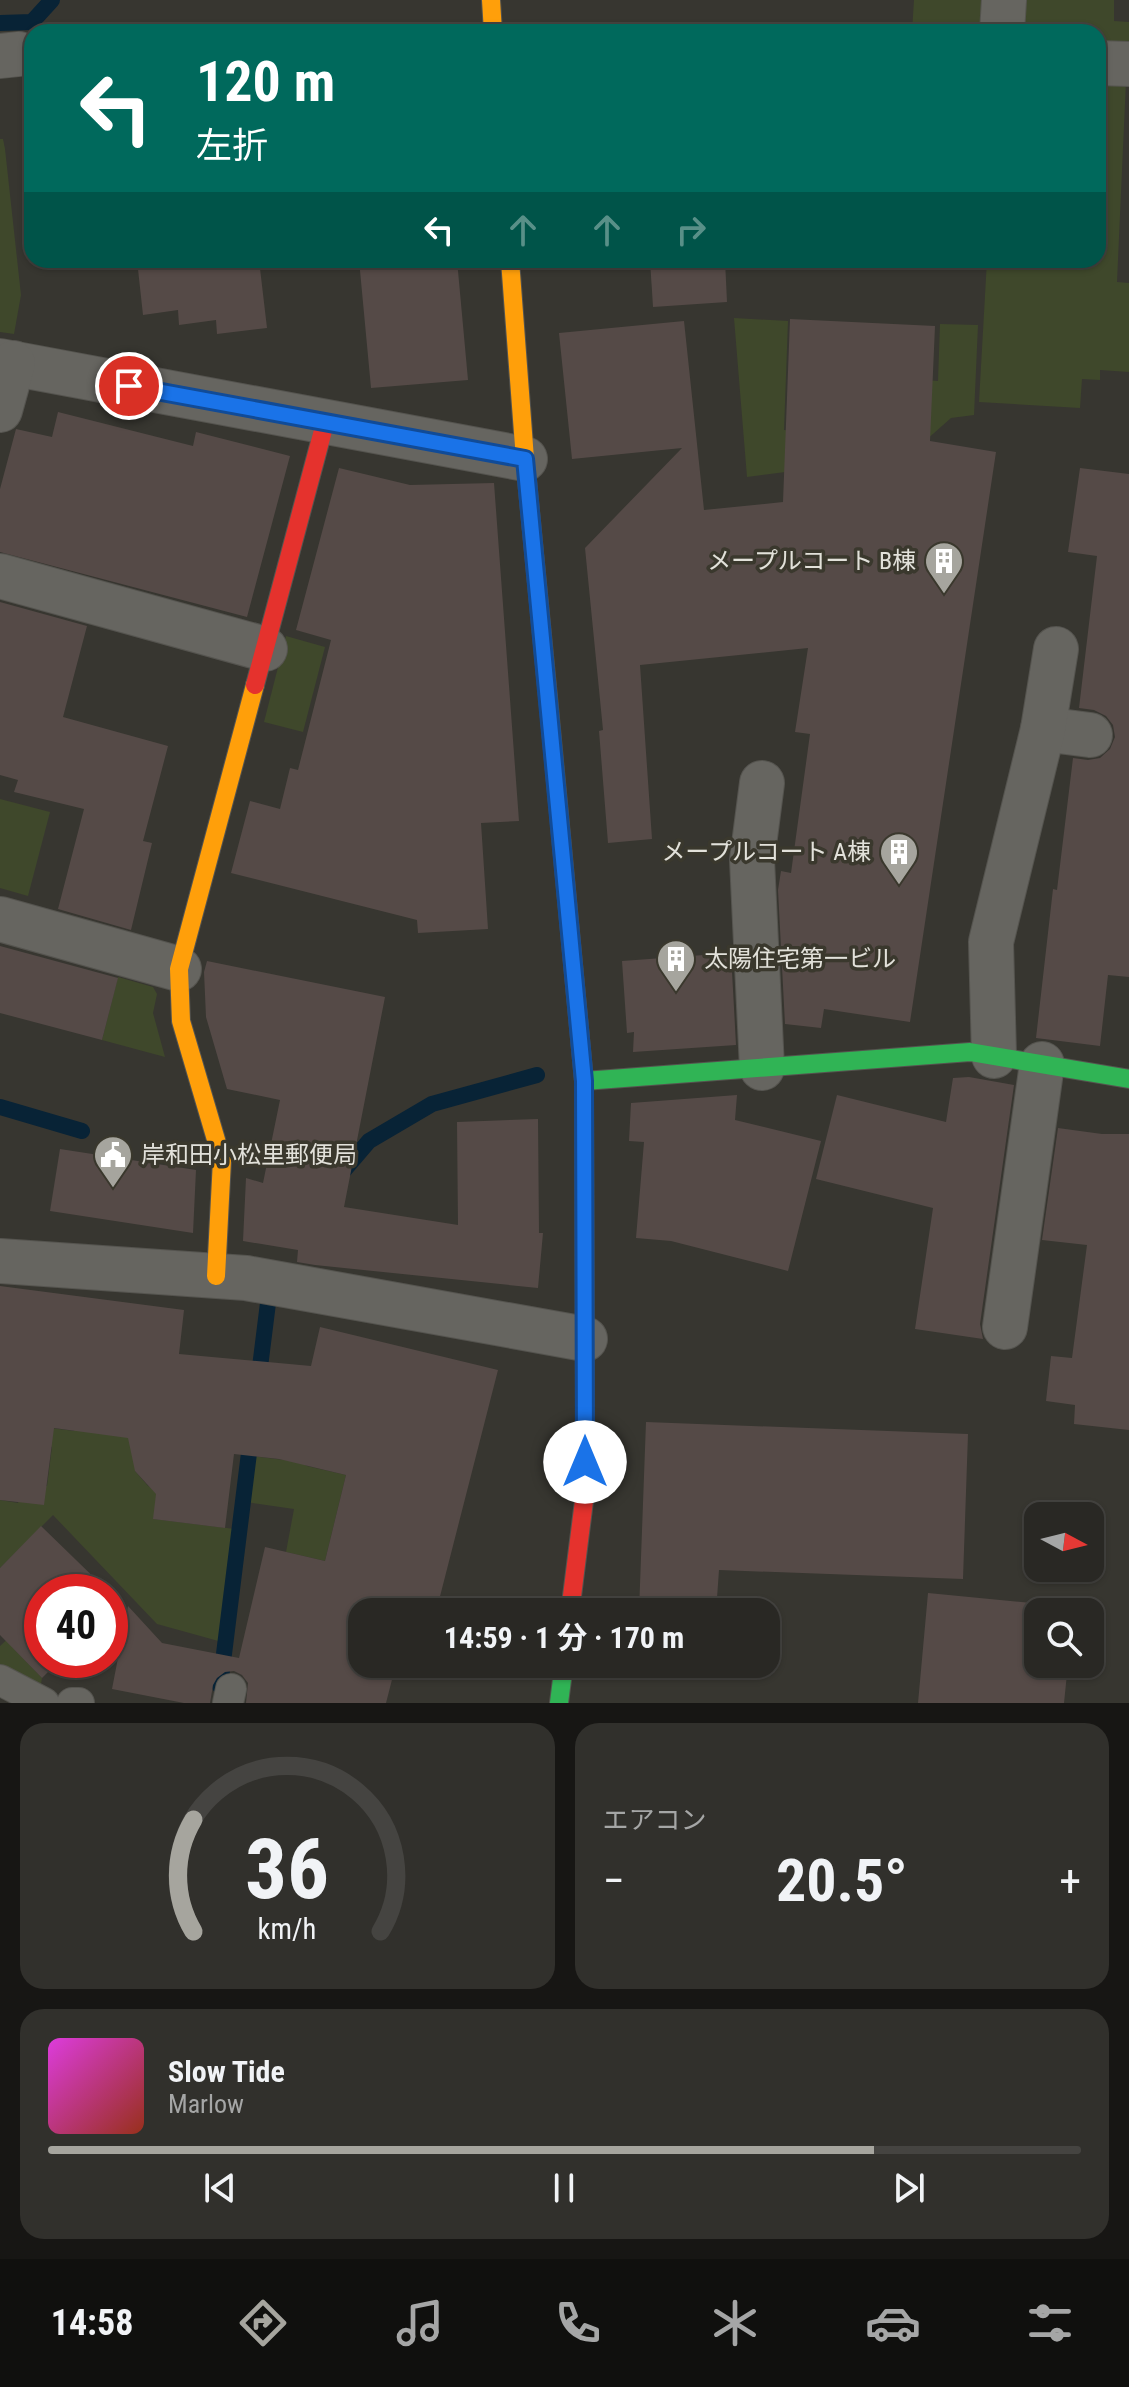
<!DOCTYPE html>
<html lang="ja">
<meta charset="utf-8">
<style>
:root{--surface:#292824;--page:#31302c;--text:#f1f3f6;--muted:#a5a6a6;--line:#454441;--accent:#a6a59e}
body{margin:0;font-family:"Roboto Condensed","Noto Sans JP",sans-serif;background:var(--page);color:var(--text);height:100vh;display:flex;flex-direction:column;font-size:30px;white-space:nowrap}
*{box-sizing:border-box;margin:0}
p{font-size:26px;color:var(--muted)}
.icon{flex:none;width:44px;height:44px;fill:none;stroke:currentColor;stroke-width:2;stroke-linecap:round;stroke-linejoin:round}
.map{position:relative;height:1703px;overflow:hidden}
.panel{display:flex;flex-direction:column;gap:20px;padding:20px;background:#171614;flex:1}
.panel>*{flex:none}
.banner{position:absolute;left:24px;top:24px;width:1082px;height:244px;border-radius:24px;box-shadow:0 2px 6px #0004,0 0 0 2px var(--line);background:#00695c;color:#fff;overflow:hidden}
.needle{width:52px;rotate:97deg}
.controls{position:absolute;left:1024px;top:1502px;display:grid;gap:16px}
.controls a{display:grid;place-items:center;width:80px;height:80px;border-radius:16px;background:var(--surface);box-shadow:0 2px 6px #0004,0 0 0 2px var(--line);font-size:40px}
.speed{position:absolute;left:24px;top:1574px;display:flex;gap:16px;font-size:40px;font-weight:700;text-align:center}
.speed>*{display:grid;place-content:center;width:104px;height:104px;border-radius:50%;background:var(--surface);box-shadow:0 2px 6px #0004,0 0 0 2px var(--line);line-height:1}
.speed .limit{border:12px solid #d22;background:#fff;color:#111}
.pin{position:absolute;display:grid;place-items:center;width:68px;height:68px;color:#fff;margin:-34px;border:4px solid #fff;border-radius:50%;box-shadow:0 2px 8px #0007}
.me{position:absolute;width:88px;margin:-44px;rotate:0deg;stroke-linejoin:round;filter:drop-shadow(0 0 6px #0008)}
.turn{display:flex;align-items:center;gap:28px;height:168px;padding:0 40px;font-size:36px}
.turn .icon{width:104px;height:104px;stroke-width:2.5}
.turn b{display:block;font-size:56px;line-height:68px}
.lanes{display:flex;align-items:center;height:76px;padding:0 40px;background:#0003;justify-content:center;gap:40px;direction:ltr}
.lanes .off{opacity:.35}
.big{font-size:60px;font-weight:700;line-height:1.1}
.panel .card{flex:1;display:flex;flex-direction:column;justify-content:center;gap:12px;min-width:0;padding:0 28px;border-radius:24px;background:var(--page)}
.panel .dial{align-items:center;gap:0}
.dial svg{height:208px;overflow:visible;fill:none;stroke:var(--line);stroke-width:7;stroke-linecap:round;text-anchor:middle}
.dial text{fill:var(--text);stroke:none}
.song{display:flex;align-items:center;gap:24px}
.cover{width:96px;height:96px;border-radius:12px;background:linear-gradient(135deg,hsl(300 70% 55%),hsl(10 70% 35%))}
.played{height:8px;border-radius:4px;background:linear-gradient(90deg,var(--accent) 80%,var(--line) 80%)}
.keys{display:flex;justify-content:space-around;direction:ltr}
.heat{display:flex;justify-content:space-between;align-items:center;font-size:44px;direction:ltr}
.panel .tiles{flex:1;display:grid;gap:20px;grid-template-columns:1fr 1fr}
.card:last-child{grid-column:span 2}
.trip{position:absolute;left:348px;top:1598px;width:432px;height:80px;border-radius:24px;background:var(--surface);box-shadow:0 2px 6px #0004,0 0 0 2px var(--line);font-weight:700;line-height:80px;text-align:center}
.menu{display:flex;height:128px;justify-content:space-around;align-items:center;background:#10100e;color:var(--muted)}
.menu .icon{width:56px;height:56px}
.menu .selected{color:var(--accent)}
.menu b{font-size:36px;color:var(--text)}
.map>svg:first-child{display:block}
</style>
<div class="map">
<svg width="1129" height="1703" viewBox="0 0 1129 1703">
<rect width="100%" height="100%" fill="#373630"/>
<!-- green -->
<g fill="#3f482b">
<path d="M 914,0 L 989,0 L 987,32 L 912,32 Z"/>
<path d="M 1023,0 L 1114,0 L 1114,21 L 1129,22 L 1129,51 L 1098,50 L 1098,32 L 1021,32 Z"/>
<path d="M 1098,80 L 1126,81 L 1117,282 L 1129,283 L 1129,372 L 1100,370 L 1100,380 L 1082,379 L 1080,408 L 979,402 L 987,260 L 1098,260 Z"/>
<path d="M 0,139 L 3,139 L 5,149 L 21,295 L 14,334 L 0,332 Z"/>
<path d="M 734,318 L 788,321 L 784,430 L 879,434 L 925,380 L 938,381 L 940,324 L 978,325 L 974,415 L 951,418 L 916,449 L 894,458 L 747,477 Z"/>
<path d="M 286,636 L 325,647 L 303,732 L 264,722 Z"/>
<path d="M 0,799 L 50,812 L 28,896 L 0,888 Z"/>
<path d="M 118,977 L 153,987 L 157,994 L 153,1013 L 165,1057 L 102,1040 Z"/>
<path d="M 81,1379 L 146,1408 L 135,1471 L 148,1486 L 157,1490 L 154,1519 L 235,1529 L 222,1642 L 157,1624 L 53,1515 L 0,1568 L 0,1500 L 18,1503 L 22,1482 L 47,1486 L 52,1447 L 5,1422 L 74,1431 Z"/>
<path d="M 251,1456 L 300,1462 L 307,1466 L 346,1475 L 325,1561 L 286,1552 L 294,1509 L 246,1502 Z"/>
<path d="M 42,1607 L 42,1619 L 12,1647 L 42,1678 L 40,1689 L 0,1673 L 0,1646 Z"/>
</g>
<g fill="none" stroke-linecap="round" stroke-linejoin="round">
<!-- stream -->
<g stroke="#082336" stroke-width="16">
<path d="M 0,23 L 32,22 L 52,0"/>
<path d="M 0,1107 L 82,1131"/>
<path d="M 340,1175 L 369,1141 L 432,1104 L 537,1075"/>
<path d="M 258,1383 L 268,1303"/>
<path d="M 220,1686 L 251,1437"/>
</g>
</g>
<!-- building -->
<g fill="#554a47">
<path d="M 137,260 L 259,260 L 267,328 L 217,334 L 216,320 L 179,325 L 178,310 L 143,315 Z"/>
<path d="M 359,260 L 457,260 L 468,380 L 371,388 Z"/>
<path d="M 650,260 L 725,260 L 727,302 L 653,307 Z"/>
<path d="M 790,319 L 935,326 L 930,441 L 996,452 L 910,1022 L 824,1009 L 821,1028 L 785,1024 L 778,890 L 781,871 L 791,873 L 810,734 L 795,732 L 808,648 L 640,665 L 652,839 L 608,843 L 599,731 L 603,730 L 585,548 L 682,448 L 572,459 L 559,333 L 684,321 L 704,510 L 783,502 Z"/>
<path d="M 58,412 L 193,446 L 196,432 L 290,456 L 247,617 L 0,552 L 0,489 L 16,429 L 52,437 Z"/>
<path d="M 339,468 L 410,485 L 494,483 L 519,821 L 481,823 L 488,929 L 418,933 L 417,920 L 231,873 L 250,801 L 280,809 L 290,768 L 298,770 L 331,640 L 296,630 Z"/>
<path d="M 1080,468 L 1129,474 L 1129,977 L 1108,975 L 1100,1046 L 1036,1038 L 1053,889 L 1057,890 L 1073,758 L 1088,760 L 1100,758 L 1110,749 L 1115,737 L 1113,725 L 1106,716 L 1094,710 L 1079,708 L 1097,556 L 1068,552 Z"/>
<path d="M 0,602 L 87,626 L 63,717 L 168,746 L 143,841 L 152,843 L 131,930 L 58,909 L 84,809 L 14,792 L 18,780 L 0,775 Z"/>
<path d="M 0,946 L 118,978 L 102,1040 L 0,1013 Z"/>
<path d="M 731,953 L 736,1045 L 633,1052 L 634,1032 L 627,1033 L 622,961 Z"/>
<path d="M 207,961 L 385,997 L 344,1207 L 458,1225 L 457,1122 L 538,1119 L 539,1233 L 543,1233 L 538,1288 L 315,1265 L 297,1262 L 298,1250 L 243,1241 L 246,1178 L 263,1183 L 280,1100 L 227,1089 L 206,1017 L 204,972 Z"/>
<path d="M 969,1077 L 1014,1085 L 980,1324 L 983,1339 L 915,1329 L 933,1208 L 816,1179 L 837,1095 L 946,1122 L 953,1078 Z"/>
<path d="M 737,1095 L 735,1120 L 821,1141 L 788,1271 L 671,1241 L 636,1238 L 644,1142 L 629,1141 L 631,1103 Z"/>
<path d="M 1058,1128 L 1102,1134 L 1129,1134 L 1129,1430 L 1074,1424 L 1075,1405 L 1046,1401 L 1051,1356 L 1072,1358 L 1087,1245 L 1042,1240 Z"/>
<path d="M 60,1149 L 196,1170 L 193,1233 L 50,1211 Z"/>
<path d="M 0,1286 L 184,1310 L 179,1354 L 311,1366 L 320,1327 L 498,1370 L 436,1612 L 362,1612 L 362,1664 L 396,1664 L 386,1703 L 246,1703 L 248,1683 L 242,1675 L 234,1671 L 225,1672 L 217,1678 L 213,1685 L 210,1703 L 184,1703 L 112,1689 L 128,1606 L 162,1643 L 239,1658 L 265,1547 L 325,1561 L 346,1475 L 279,1459 L 234,1454 L 225,1528 L 153,1519 L 156,1494 L 135,1471 L 128,1438 L 54,1428 L 44,1505 L 0,1500 Z"/>
<path d="M 646,1422 L 968,1434 L 963,1579 L 719,1570 L 716,1612 L 639,1612 Z"/>
<path d="M 41,1526 L 109,1592 L 42,1592 L 42,1660 L 60,1660 L 42,1678 L 0,1635 L 0,1568 Z"/>
<path d="M 928,1593 L 1074,1607 L 1074,1612 L 1038,1612 L 1038,1664 L 1068,1664 L 1064,1703 L 918,1703 Z"/>
</g>
<g fill="none" stroke-linecap="round" stroke-linejoin="round">
<!-- lane casing -->
<g stroke="#55544f" stroke-width="32">
<g id="lane">
<path d="M 0,1680 L 44,1703"/>
<path d="M 72,1703 L 79,1703"/>
<path d="M 228,1703 L 231,1689"/>
</g>
</g>
<!-- street casing -->
<g stroke="#55544f" stroke-width="46">
<g id="street">
<path d="M 1002,32 L 1004,0"/>
<path d="M 0,56 L 19,54"/>
<path d="M 1098,63 L 1129,64"/>
<path d="M 0,361 L 525,459"/>
<path d="M 0,410 L 13,363"/>
<path d="M 0,576 L 265,649"/>
<path d="M 1043,729 L 1090,735"/>
<path d="M 762,783 L 752,860 L 762,1068"/>
<path d="M 0,919 L 179,969"/>
<path d="M 994,1056 L 991,942 L 1043,729 L 1056,649"/>
<path d="M 0,1261 L 246,1278 L 585,1339"/>
<path d="M 1005,1327 L 1042,1064"/>
</g>
</g>
<!-- fast casing -->
<g stroke="#55544f" stroke-width="20">
<g id="fast">
<path d="M 548,697 L 584,1081 L 585,1411"/>
<path d="M 584,1081 L 970,1052 L 1129,1079"/>
<path d="M 559,1703 L 564,1664"/>
</g>
</g>
<!-- slow casing -->
<g stroke="#55544f" stroke-width="20">
<g id="slow">
<path d="M 491,0 L 493,32"/>
<path d="M 510,260 L 525,459 L 548,697"/>
<path d="M 216,1276 L 222,1160 L 181,1021 L 179,969 L 255,685"/>
</g>
</g>
<!-- jam casing -->
<g stroke="#55544f" stroke-width="20">
<g id="jam">
<path d="M 255,685 L 325,423"/>
<path d="M 570,1612 L 585,1493 L 585,1411"/>
</g>
</g>
<!-- lane -->
<use href="#lane" stroke="#666560" stroke-width="30"/>
<!-- street -->
<use href="#street" stroke="#666560" stroke-width="44"/>
<!-- fast -->
<use href="#fast" stroke="#30b455" stroke-width="18"/>
<!-- slow -->
<use href="#slow" stroke="#ff9f0a" stroke-width="18"/>
<!-- jam -->
<use href="#jam" stroke="#e5322d" stroke-width="18"/>
</g>
<g fill="none" stroke-linecap="round" stroke-linejoin="round">
<!-- route casing -->
<g stroke="#114b97" stroke-width="20">
<path id="route" d="M 129,386 L 525,459 L 584,1081 L 585,1462"/>
</g>
<!-- route -->
<use href="#route" stroke="#1a73e8" stroke-width="14"/>
</g>
<!-- icons -->
<defs>
<g id="building-pin" transform="scale(2)"><path d="M0 17L-7.5 6A9.5 9.5 0 1 1 7.5 6Z" fill="#a6a59e" stroke="#3a382d"/><path d="M-4-6H4V6H1V3H-1V6H-4ZM-2.5-4.3h1.7v1.8h-1.7ZM.8-4.3h1.7v1.8H.8ZM-2.5-1h1.7V.8h-1.7ZM.8-1h1.7V.8H.8Z" fill="#fff"/></g>
<g id="civic-pin" transform="scale(2)"><path d="M0 17L-7.5 6A9.5 9.5 0 1 1 7.5 6Z" fill="#a6a59e" stroke="#3a382d"/><path d="M-.6-6.5H3V-4.5H.6V-3L4-1V1h2V6H-6V1h2V-1L-.6-3ZM-1.2 2.5V6h2.4V2.5Z" fill="#fff"/></g>
</defs>
<g fill-rule="evenodd">
<use href="#building-pin" x="944" y="561"/>
<use href="#building-pin" x="899" y="852"/>
<use href="#building-pin" x="676" y="959"/>
<use href="#civic-pin" x="113" y="1155"/>
</g>
<g text-anchor="middle" stroke-width="7" stroke-linejoin="round" paint-order="stroke">
<!-- poi labels -->
<g font-size="24" fill="#e2e1da" stroke="#3a382d" text-anchor="end">
<text x="916" y="569">メープルコート B棟</text>
<text x="871" y="860">メープルコート A棟</text>
<text x="704" y="967" text-anchor="start">太陽住宅第一ビル</text>
<text x="141" y="1163" text-anchor="start">岸和田小松里郵便局</text>
</g>
</g>
</svg>
<div class="controls">
<a><svg class="needle" viewBox="-14 -14 28 28"><path d="M0-13l5 13h-10z" fill="#e53935"/><path d="M0 13l5-13h-10z" fill="#a5a6a6"/></svg></a>
<a><svg class="icon" aria-label="search" viewBox="0 0 24 24"><circle cx="10" cy="10" r="6"/><path d="M15 15l6 6"/></svg></a>
</div>
<div class="speed"><div class="limit">40</div></div>
<div class="pin" style="left:129px;top:386px;background:#d93025"><svg class="icon" aria-label="arrive" viewBox="0 0 24 24"><path d="M6 21V4h12l-3 4 3 4H6"/></svg></div>
<svg class="me" style="left:585px;top:1462px" viewBox="-20 -20 40 40"><circle r="19" fill="#fff"/><path d="M0-13L10 11 0 6-10 11z" fill="#1a73e8"/></svg>
<div class="trip">14:59 · 1 分 · 170 m</div>
<div class="banner">
<div class="turn"><svg class="icon" aria-label="left" viewBox="0 0 24 24"><path d="M17 20v-9H6M10 6l-5 5 5 5"/></svg><div><b>120 m</b>左折</div></div>
<div class="lanes"><svg class="icon" aria-label="left" viewBox="0 0 24 24"><path d="M17 20v-9H6M10 6l-5 5 5 5"/></svg><svg class="icon off" aria-label="ahead" viewBox="0 0 24 24"><path d="M12 20V5M6 11l6-6 6 6"/></svg><svg class="icon off" aria-label="ahead" viewBox="0 0 24 24"><path d="M12 20V5M6 11l6-6 6 6"/></svg><svg class="icon off" aria-label="right" viewBox="0 0 24 24"><path d="M7 20v-9h11M14 6l5 5-5 5"/></svg></div>
</div>
</div>
<section class="panel">
<div class="tiles">
<div class="card dial"><svg viewBox="0 0 100 80">
<path d="M14 69A42 42 0 1 1 86 69"/>
<path d="M14 69A42 42 0 0 1 14 26" stroke="#a6a59e"/>
<text x="50" y="56" font-size="32" font-weight="700">36</text>
<text x="50" y="72" font-size="11">km/h</text>
</svg></div>
<div class="card"><p>エアコン</p>
<div class="heat"><a>−</a><b class="big">20.5°</b><a>+</a></div>
</div>
<div class="card">
<div class="song"><i class="cover"></i><div><b>Slow Tide</b><p>Marlow</p></div></div>
<div class="played"></div>
<div class="keys"><svg class="icon" aria-label="previous" viewBox="0 0 24 24"><path d="M18 5L8 12l10 7zM5 5v14"/></svg><svg class="icon" aria-label="pause" viewBox="0 0 24 24"><path d="M8 5v14M16 5v14"/></svg><svg class="icon" aria-label="next" viewBox="0 0 24 24"><path d="M6 5l10 7-10 7zM19 5v14"/></svg></div>
</div>
</div>
</section>
<nav class="menu">
<b>14:58</b>
<svg class="icon selected" aria-label="directions" viewBox="0 0 24 24"><path d="M12 3l9 9-9 9-9-9zM9 14v-3h6M13 9l2 2-2 2"/></svg>
<svg class="icon" aria-label="music" viewBox="0 0 24 24"><path d="M9 18V5l10-2v13"/><circle cx="6" cy="18" r="3"/><circle cx="16" cy="16" r="3"/></svg>
<svg class="icon" aria-label="phone" viewBox="0 0 24 24"><path d="M5 4h4l2 5-3 2q2 4 5 5l2-3 5 2v4C11 20 4 13 5 4z"/></svg>
<svg class="icon" aria-label="climate" viewBox="0 0 24 24"><path d="M12 3v18M4 7l16 10M4 17L20 7"/></svg>
<svg class="icon" aria-label="car" viewBox="0 0 24 24"><path d="M5 17H2v-5l4-1 3-4h7l3 4 3 1v5h-3M9 17h6M6 11h13"/><circle cx="7" cy="17" r="2"/><circle cx="17" cy="17" r="2"/></svg>
<svg class="icon" aria-label="filters" viewBox="0 0 24 24"><path d="M4 7h16M4 17h16"/><circle cx="9" cy="7" r="2"/><circle cx="15" cy="17" r="2"/></svg>
</nav>
